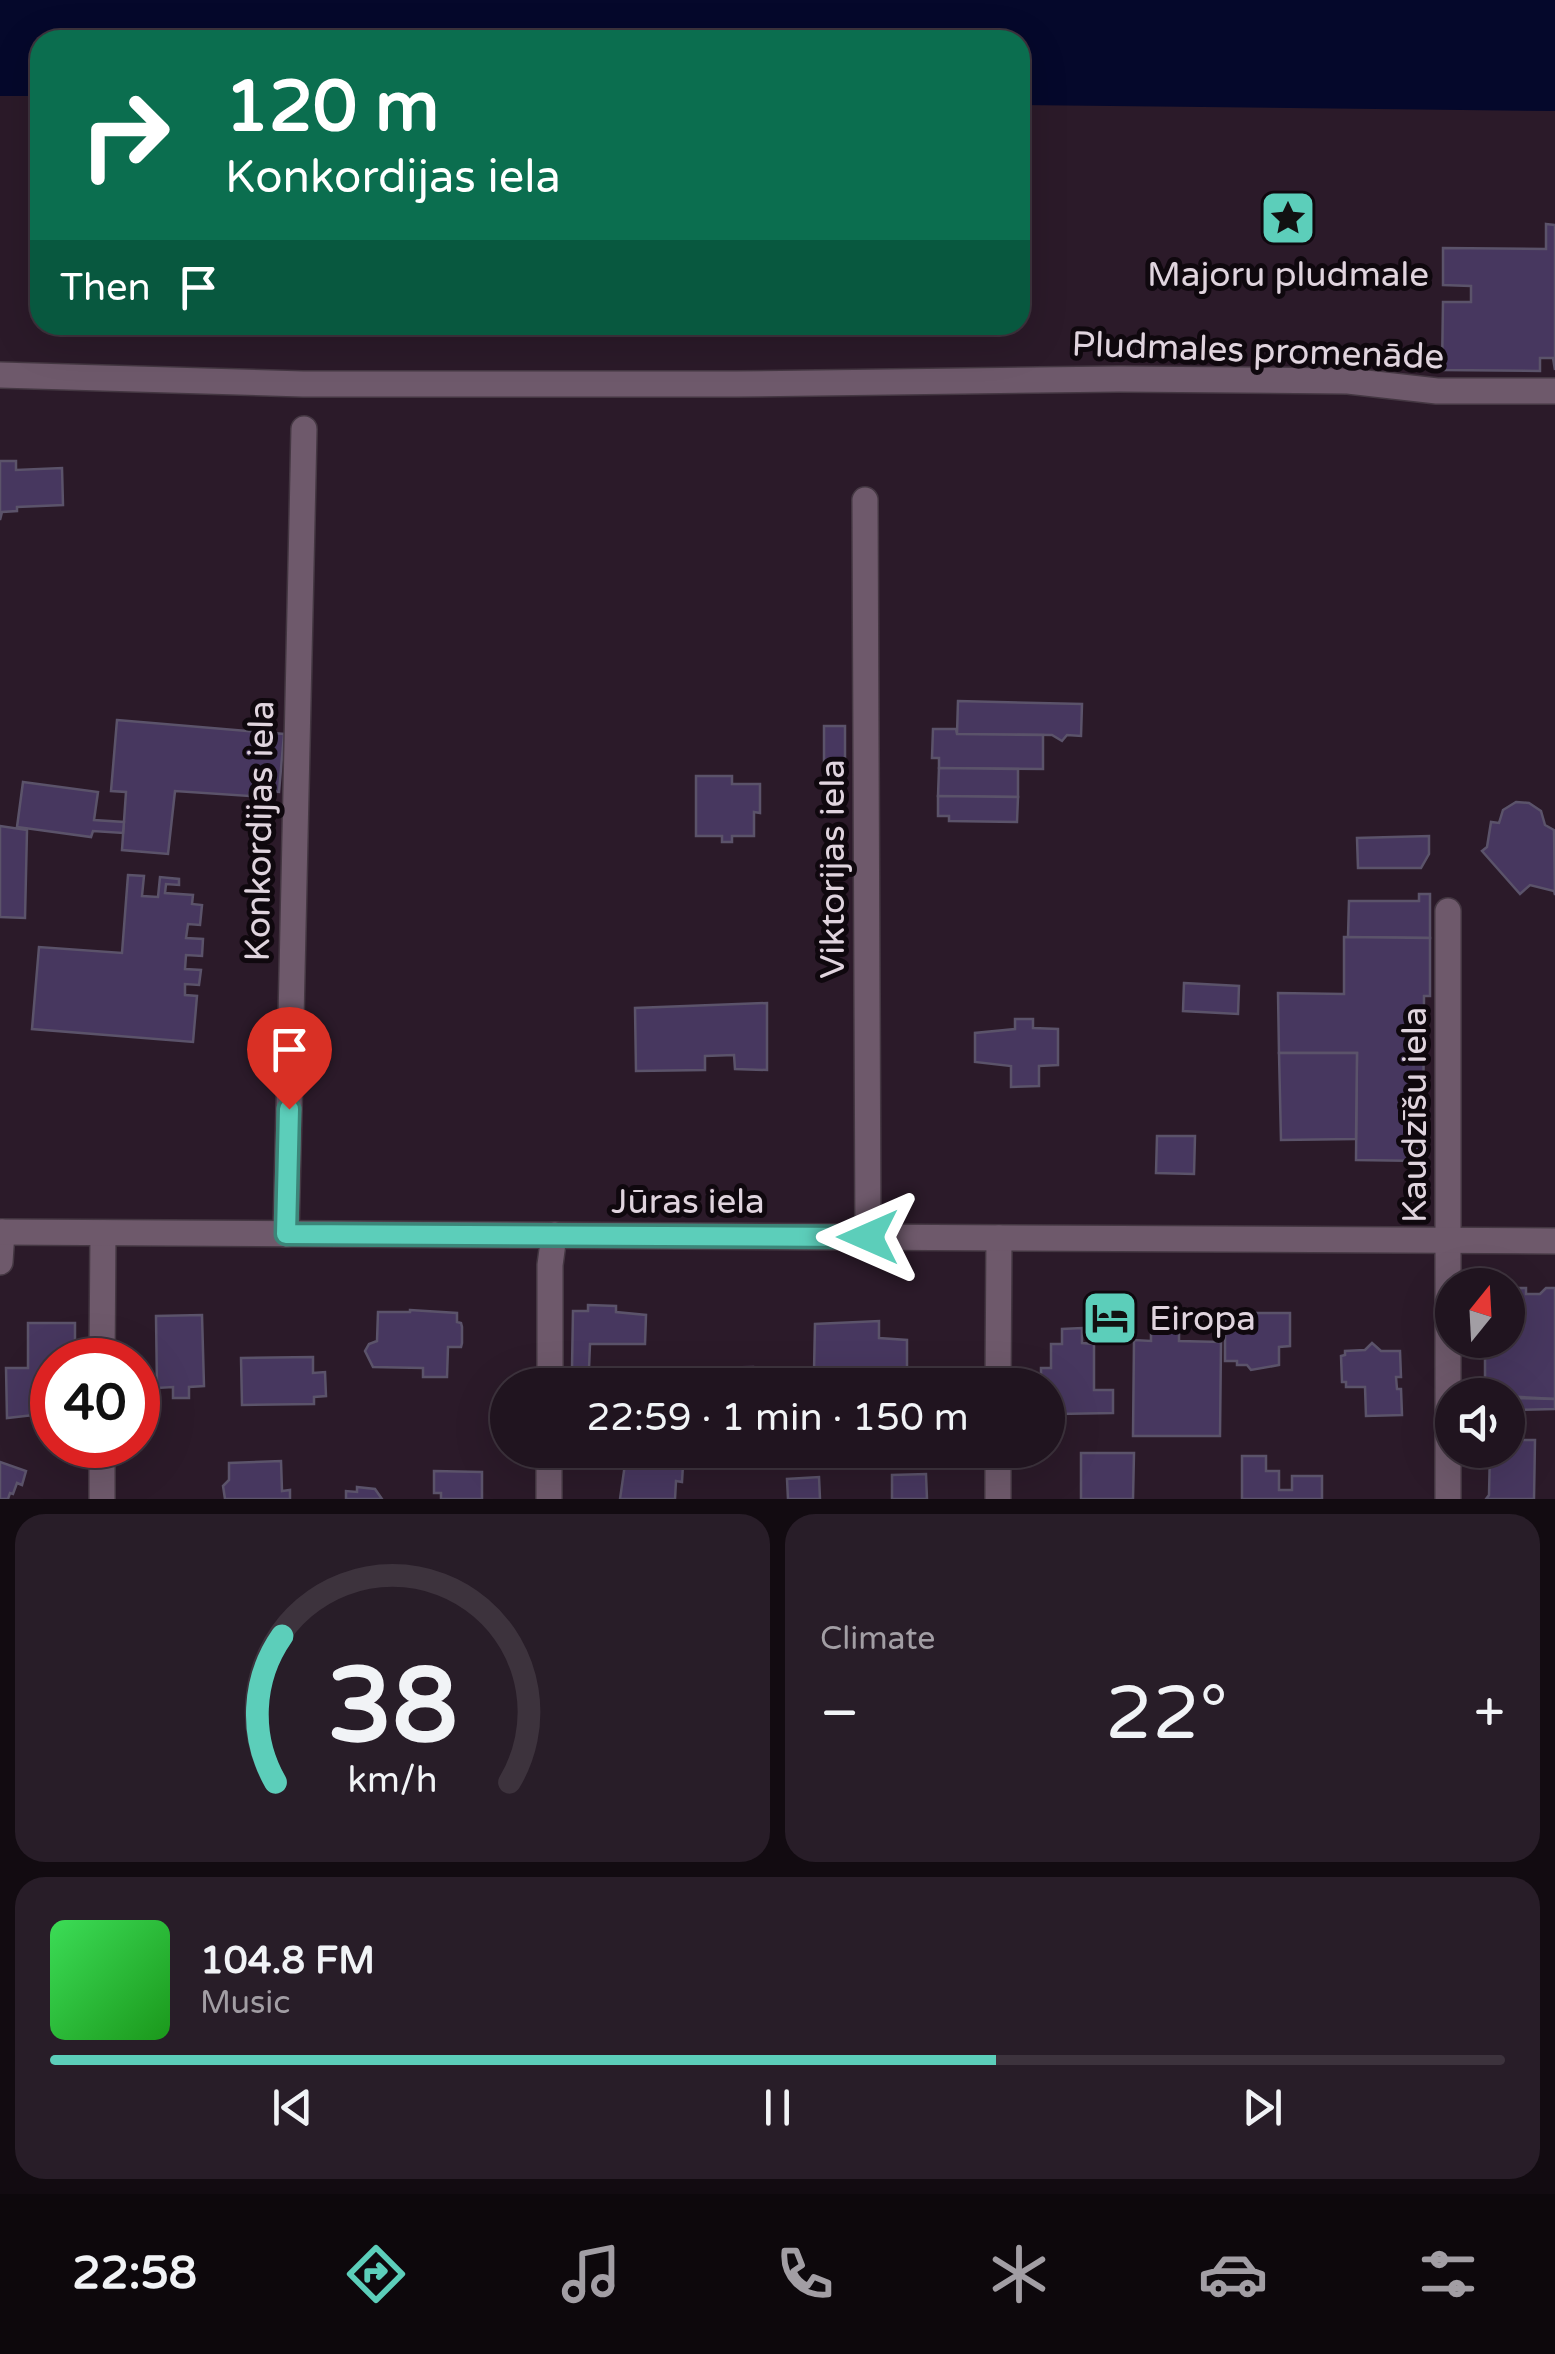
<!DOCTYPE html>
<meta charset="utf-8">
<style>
:root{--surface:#20141f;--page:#281d28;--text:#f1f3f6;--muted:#a29ea4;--line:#3d333d;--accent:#5cceba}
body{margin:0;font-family:"Varela Round",sans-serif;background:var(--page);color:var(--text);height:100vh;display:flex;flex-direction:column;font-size:38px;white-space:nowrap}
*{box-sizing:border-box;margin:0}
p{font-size:32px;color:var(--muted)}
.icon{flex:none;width:55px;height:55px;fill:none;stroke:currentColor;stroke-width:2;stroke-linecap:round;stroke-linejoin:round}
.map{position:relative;height:1499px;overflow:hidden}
.drawer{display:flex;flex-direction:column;gap:15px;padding:15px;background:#120b11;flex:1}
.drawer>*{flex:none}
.hud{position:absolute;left:30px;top:30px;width:1000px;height:305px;border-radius:30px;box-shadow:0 10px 40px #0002,0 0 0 2px var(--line);background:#0b6e4f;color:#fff;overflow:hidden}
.needle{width:65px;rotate:18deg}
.fabs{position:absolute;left:1435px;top:1268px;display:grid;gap:20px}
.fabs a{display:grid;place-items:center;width:90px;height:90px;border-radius:50%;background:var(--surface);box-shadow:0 10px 40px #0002,0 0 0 2px var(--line);font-size:50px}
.speed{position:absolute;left:30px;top:1338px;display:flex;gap:20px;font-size:50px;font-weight:700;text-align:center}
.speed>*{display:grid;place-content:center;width:130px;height:130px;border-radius:50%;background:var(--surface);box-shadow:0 10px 40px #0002,0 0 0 2px var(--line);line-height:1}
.speed .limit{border:15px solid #d22;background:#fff;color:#111}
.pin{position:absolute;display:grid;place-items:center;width:85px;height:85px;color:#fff;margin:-102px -42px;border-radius:50% 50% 50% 0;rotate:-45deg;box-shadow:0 0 10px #0007}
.pin .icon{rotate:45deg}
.me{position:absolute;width:110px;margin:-55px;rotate:270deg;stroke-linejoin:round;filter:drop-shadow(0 0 8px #0008)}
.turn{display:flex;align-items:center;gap:35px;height:210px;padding:0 30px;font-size:45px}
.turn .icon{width:130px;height:130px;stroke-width:2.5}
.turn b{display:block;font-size:70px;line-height:85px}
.then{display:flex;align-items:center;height:95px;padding:0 30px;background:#0003;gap:20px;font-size:38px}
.big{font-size:75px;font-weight:600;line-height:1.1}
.drawer .widget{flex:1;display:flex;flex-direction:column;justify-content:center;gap:15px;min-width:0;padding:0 35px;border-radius:30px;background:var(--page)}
.drawer .dial{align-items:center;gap:0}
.dial svg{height:260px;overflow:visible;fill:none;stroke:var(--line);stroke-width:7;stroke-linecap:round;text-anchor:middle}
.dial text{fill:var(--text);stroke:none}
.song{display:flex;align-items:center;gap:30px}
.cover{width:120px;height:120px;border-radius:15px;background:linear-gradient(135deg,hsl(130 70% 55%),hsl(120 70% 35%))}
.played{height:10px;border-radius:5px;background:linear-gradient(90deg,var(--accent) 65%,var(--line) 65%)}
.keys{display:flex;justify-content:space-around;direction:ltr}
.heat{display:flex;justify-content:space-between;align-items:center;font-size:55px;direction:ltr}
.drawer .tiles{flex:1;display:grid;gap:15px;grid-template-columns:1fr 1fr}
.widget:last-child{grid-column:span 2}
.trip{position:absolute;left:490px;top:1368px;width:575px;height:100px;border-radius:50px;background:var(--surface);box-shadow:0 10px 40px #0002,0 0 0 2px var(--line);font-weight:600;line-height:100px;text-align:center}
.tabs{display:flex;height:160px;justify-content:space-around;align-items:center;background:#0d080c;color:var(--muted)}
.tabs .icon{width:70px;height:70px}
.tabs .current{color:var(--accent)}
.tabs b{font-size:45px;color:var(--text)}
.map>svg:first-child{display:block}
</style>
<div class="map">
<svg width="1555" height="1499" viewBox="0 0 1555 1499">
<rect width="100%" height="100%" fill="#2b1a29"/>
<!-- water -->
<path fill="#05082b" d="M 0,0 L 1555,0 L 1555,111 L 1020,105 L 1020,40 L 40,40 L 40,96 L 0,96 Z"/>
<!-- building -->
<g fill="#47375f" stroke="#5b536a" stroke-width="2.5">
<path d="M 1546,224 L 1555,225 L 1555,370 L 1553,358 L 1540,358 L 1540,371 L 1442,370 L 1443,302 L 1471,302 L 1471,286 L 1443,285 L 1443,248 L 1546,249 Z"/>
<path d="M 0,461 L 16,461 L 16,470 L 62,468 L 63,505 L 17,507 L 17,511 L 2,512 L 0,520 Z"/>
<path d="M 958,701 L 1082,704 L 1081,736 L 1067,735 L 1062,741 L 1052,735 L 957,734 Z"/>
<path d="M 117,720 L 284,734 L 279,792 L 250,790 L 249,796 L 175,791 L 168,854 L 122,850 L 126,792 L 111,791 Z"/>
<rect x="824" y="726" width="21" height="46"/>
<path d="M 933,729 L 956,729 L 957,734 L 1043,735 L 1043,769 L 939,768 L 939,758 L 932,758 Z"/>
<path d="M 939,768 L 1018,769 L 1018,797 L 938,796 Z"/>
<path d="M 696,776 L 732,776 L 732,784 L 760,784 L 760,813 L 754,812 L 754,836 L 732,836 L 732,842 L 722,842 L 722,836 L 696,836 Z"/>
<path d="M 23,782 L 98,792 L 94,820 L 124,822 L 123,833 L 93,831 L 91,837 L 17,827 Z"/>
<path d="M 938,796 L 1018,797 L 1017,822 L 949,821 L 949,816 L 938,816 Z"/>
<path d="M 1516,802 L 1529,803 L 1541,811 L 1545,825 L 1554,830 L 1555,895 L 1554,891 L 1530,885 L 1520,894 L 1482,851 L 1487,847 L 1491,822 L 1499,823 L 1503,810 Z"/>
<path d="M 0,826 L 27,830 L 25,918 L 0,917 Z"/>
<path d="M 1429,836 L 1429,854 L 1421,868 L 1358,868 L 1357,838 Z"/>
<path d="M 128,875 L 144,876 L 142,896 L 158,897 L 160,877 L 179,879 L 179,885 L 166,884 L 165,893 L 193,895 L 192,904 L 202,905 L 200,925 L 188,924 L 186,938 L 203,939 L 202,956 L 186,955 L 185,969 L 201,970 L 199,985 L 185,984 L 185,995 L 197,996 L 193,1042 L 32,1029 L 39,947 L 122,953 Z"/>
<path d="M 1419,894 L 1430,894 L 1430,938 L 1348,937 L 1349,901 L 1419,901 Z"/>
<path d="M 1344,937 L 1430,938 L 1430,996 L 1424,996 L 1423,1161 L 1356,1160 L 1357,1053 L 1279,1053 L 1278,993 L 1344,994 Z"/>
<path d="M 1184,983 L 1239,986 L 1238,1014 L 1183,1011 Z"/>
<path d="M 767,1003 L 767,1070 L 735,1069 L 734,1055 L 705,1056 L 705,1070 L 636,1071 L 635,1008 Z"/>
<path d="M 1015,1019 L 1033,1019 L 1033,1028 L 1058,1029 L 1058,1065 L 1039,1066 L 1039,1086 L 1011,1087 L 1011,1066 L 975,1062 L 975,1033 L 1015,1029 Z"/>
<path d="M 1279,1053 L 1357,1053 L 1356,1139 L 1281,1140 Z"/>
<path d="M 1157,1136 L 1195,1136 L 1194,1174 L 1156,1173 Z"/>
<path d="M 1508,1288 L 1526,1288 L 1526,1294 L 1540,1294 L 1546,1288 L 1555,1288 L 1555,1399 L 1485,1395 L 1485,1340 L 1508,1340 Z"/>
<path d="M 588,1305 L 616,1306 L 616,1312 L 646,1315 L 645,1344 L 590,1344 L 589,1369 L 572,1368 L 573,1311 L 588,1311 Z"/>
<path d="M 410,1310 L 457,1313 L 457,1322 L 461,1323 L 462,1327 L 462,1343 L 461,1347 L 448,1347 L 447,1377 L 423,1377 L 423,1368 L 373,1367 L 365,1351 L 369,1344 L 377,1341 L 378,1312 L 410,1312 Z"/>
<path d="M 1225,1313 L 1290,1313 L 1290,1346 L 1279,1347 L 1279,1365 L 1251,1370 L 1247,1365 L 1237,1365 L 1237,1361 L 1225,1361 Z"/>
<path d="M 202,1315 L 204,1386 L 189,1387 L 189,1398 L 173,1398 L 173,1387 L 157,1388 L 156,1316 Z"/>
<path d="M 879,1321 L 879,1338 L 907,1340 L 907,1370 L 880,1372 L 880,1385 L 834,1385 L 834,1371 L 814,1371 L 815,1324 Z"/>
<path d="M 28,1323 L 75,1323 L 75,1360 L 52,1360 L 52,1413 L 7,1418 L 6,1368 L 28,1368 Z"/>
<path d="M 1082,1328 L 1082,1343 L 1094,1344 L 1094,1390 L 1113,1390 L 1113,1413 L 1057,1414 L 1057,1397 L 1048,1397 L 1048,1385 L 1041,1385 L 1041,1368 L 1051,1368 L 1051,1344 L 1062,1344 L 1062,1329 Z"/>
<path d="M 1151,1331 L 1179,1332 L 1179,1341 L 1221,1342 L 1220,1436 L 1133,1436 L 1134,1340 L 1151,1341 Z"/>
<path d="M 1372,1343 L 1381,1351 L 1400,1351 L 1401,1377 L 1396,1377 L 1397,1389 L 1401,1389 L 1402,1415 L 1366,1416 L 1365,1387 L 1346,1387 L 1346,1382 L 1342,1382 L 1341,1356 L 1345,1355 L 1345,1351 L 1365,1350 Z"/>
<path d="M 313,1357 L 313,1373 L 325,1372 L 326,1396 L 314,1397 L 314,1404 L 242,1405 L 241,1358 Z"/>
<path d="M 753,1367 L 753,1382 L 772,1382 L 772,1385 L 703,1385 L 703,1368 Z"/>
<path d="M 1510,1398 L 1555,1399 L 1555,1409 L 1510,1410 Z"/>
<path d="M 1508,1440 L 1535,1440 L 1534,1499 L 1486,1499 L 1489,1495 L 1490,1450 L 1508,1450 Z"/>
<path d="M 764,1450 L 787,1450 L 787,1465 L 764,1466 Z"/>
<path d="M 1081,1453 L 1134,1453 L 1133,1499 L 1081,1499 Z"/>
<path d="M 1242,1456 L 1266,1456 L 1266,1471 L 1279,1471 L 1279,1490 L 1292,1490 L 1292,1476 L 1322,1476 L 1322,1499 L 1242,1499 Z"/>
<path d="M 281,1461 L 282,1491 L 290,1490 L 290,1499 L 225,1499 L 223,1486 L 229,1480 L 229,1463 Z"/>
<path d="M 0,1462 L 26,1471 L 22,1485 L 17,1483 L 13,1494 L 10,1493 L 8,1499 L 0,1499 Z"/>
<path d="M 625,1464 L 683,1465 L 682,1482 L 676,1481 L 675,1499 L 620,1499 Z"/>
<path d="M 434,1471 L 482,1472 L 482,1499 L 441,1499 L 441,1493 L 434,1493 Z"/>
<path d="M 926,1474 L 927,1499 L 892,1499 L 892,1475 Z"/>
<path d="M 819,1477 L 820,1499 L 788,1499 L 787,1479 Z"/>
<path d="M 357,1487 L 375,1489 L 382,1499 L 346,1499 L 346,1491 L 357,1492 Z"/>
</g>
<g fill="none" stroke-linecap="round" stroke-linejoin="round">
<!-- pedestrian casing -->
<g stroke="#443742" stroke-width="28">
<g id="pedestrian">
<path d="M 0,375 L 303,384 L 736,384 L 1119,379 L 1348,381 L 1437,391 L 1555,391"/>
<path d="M 289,1109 L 304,429"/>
</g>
</g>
<!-- minor casing -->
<g stroke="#443742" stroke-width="28">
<g id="minor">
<path d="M 865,500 L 868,1237"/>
<path d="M 286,1234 L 289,1109"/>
<path d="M 0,1262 L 2,1232"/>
<path d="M 102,1360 L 103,1233"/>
<path d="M 550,1385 L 550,1265 L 554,1235"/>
<path d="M 998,1385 L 999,1238"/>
<path d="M 102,1499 L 102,1445"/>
<path d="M 549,1499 L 549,1450"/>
<path d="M 998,1499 L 998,1450"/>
<path d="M 1448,1499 L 1448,911"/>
</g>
</g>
<!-- tertiary casing -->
<g stroke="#443742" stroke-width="28">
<path id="tertiary" d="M 0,1232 L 1555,1241"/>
</g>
<!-- pedestrian -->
<use href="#pedestrian" stroke="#6e596b" stroke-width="25"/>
<!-- minor -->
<use href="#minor" stroke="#6e596b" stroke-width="25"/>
<!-- tertiary -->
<use href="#tertiary" stroke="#6e596b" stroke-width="25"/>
</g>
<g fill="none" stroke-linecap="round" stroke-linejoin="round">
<!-- route casing -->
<g stroke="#3c8679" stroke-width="25">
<path id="route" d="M 289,1109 L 286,1234 L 868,1237"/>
</g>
<!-- route -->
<use href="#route" stroke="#5cceba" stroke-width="18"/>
</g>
<!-- icons -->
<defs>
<g id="sight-square" transform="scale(2.875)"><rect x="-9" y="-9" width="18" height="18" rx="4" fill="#5cceba" stroke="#0f080e"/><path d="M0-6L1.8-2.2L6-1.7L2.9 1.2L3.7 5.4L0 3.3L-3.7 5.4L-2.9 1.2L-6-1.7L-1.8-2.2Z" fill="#111"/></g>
<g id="hotel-square" transform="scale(2.875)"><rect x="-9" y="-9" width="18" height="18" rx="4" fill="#5cceba" stroke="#0f080e"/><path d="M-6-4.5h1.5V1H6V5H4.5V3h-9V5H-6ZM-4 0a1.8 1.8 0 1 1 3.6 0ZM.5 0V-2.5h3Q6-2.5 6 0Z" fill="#111"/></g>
</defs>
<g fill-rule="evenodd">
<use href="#sight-square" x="1288" y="218"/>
<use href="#hotel-square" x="1110" y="1318"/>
</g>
<g text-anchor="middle" stroke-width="10" stroke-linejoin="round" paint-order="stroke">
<!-- poi labels -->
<g font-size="35" fill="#e0d4de" stroke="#0f080e">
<text x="1288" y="286">Majoru pludmale</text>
<text x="1149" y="1330" text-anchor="start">Eiropa</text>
</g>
<!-- street labels -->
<g font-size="35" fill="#e0d4de" stroke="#0f080e">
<text transform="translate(1258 350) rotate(2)" y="12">Pludmales promenāde</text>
<text transform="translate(259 831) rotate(-89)" y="12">Konkordijas iela</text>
<text transform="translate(832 869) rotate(-90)" y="12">Viktorijas iela</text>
<text transform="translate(1414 1115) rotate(-90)" y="12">Kaudzīšu iela</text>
<text x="688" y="1213">Jūras iela</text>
</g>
</g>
</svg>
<div class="fabs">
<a><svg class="needle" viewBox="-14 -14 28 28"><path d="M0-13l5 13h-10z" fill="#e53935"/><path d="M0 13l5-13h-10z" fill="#a29ea4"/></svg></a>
<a><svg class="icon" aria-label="sound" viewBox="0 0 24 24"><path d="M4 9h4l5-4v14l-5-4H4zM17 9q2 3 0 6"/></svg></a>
</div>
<div class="speed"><div class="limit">40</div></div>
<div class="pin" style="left:289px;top:1109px;background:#d93025"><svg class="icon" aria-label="arrive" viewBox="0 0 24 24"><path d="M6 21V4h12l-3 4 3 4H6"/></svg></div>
<svg class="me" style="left:868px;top:1237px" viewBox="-20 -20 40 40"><path d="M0-17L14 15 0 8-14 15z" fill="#5cceba" stroke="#fff" stroke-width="4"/></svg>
<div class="trip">22:59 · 1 min · 150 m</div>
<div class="hud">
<div class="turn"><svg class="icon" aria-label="right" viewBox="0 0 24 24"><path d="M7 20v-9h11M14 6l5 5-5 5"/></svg><div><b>120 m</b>Konkordijas iela</div></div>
<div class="then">Then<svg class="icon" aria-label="arrive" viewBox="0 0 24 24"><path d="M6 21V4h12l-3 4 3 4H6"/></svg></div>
</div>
</div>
<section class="drawer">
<div class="tiles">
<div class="widget dial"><svg viewBox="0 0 100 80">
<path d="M14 69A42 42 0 1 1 86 69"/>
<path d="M14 69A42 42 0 0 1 16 24" stroke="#5cceba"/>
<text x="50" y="56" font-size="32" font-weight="700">38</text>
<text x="50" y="72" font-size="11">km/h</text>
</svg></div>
<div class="widget"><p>Climate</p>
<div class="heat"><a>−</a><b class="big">22°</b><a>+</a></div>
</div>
<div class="widget">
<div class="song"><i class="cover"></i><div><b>104.8 FM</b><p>Music</p></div></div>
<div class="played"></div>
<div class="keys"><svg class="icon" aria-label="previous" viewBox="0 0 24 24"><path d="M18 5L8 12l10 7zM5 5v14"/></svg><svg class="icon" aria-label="pause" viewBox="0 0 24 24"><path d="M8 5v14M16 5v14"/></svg><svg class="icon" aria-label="next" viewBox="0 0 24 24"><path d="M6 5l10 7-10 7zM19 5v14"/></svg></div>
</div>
</div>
</section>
<nav class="tabs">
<b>22:58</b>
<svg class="icon current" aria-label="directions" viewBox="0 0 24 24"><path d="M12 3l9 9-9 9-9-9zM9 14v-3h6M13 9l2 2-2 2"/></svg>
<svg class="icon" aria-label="music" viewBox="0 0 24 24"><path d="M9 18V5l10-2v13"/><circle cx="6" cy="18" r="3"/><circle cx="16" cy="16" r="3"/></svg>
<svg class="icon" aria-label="phone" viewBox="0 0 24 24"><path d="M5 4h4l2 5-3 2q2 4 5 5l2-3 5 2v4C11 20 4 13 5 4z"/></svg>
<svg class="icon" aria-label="climate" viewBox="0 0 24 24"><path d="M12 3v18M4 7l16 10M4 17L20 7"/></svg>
<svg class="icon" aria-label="car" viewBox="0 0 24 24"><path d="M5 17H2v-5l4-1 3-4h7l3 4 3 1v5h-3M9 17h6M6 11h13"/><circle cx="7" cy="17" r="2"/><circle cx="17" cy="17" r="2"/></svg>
<svg class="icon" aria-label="filters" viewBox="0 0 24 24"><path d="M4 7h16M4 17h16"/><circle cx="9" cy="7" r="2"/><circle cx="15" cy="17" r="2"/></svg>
</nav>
